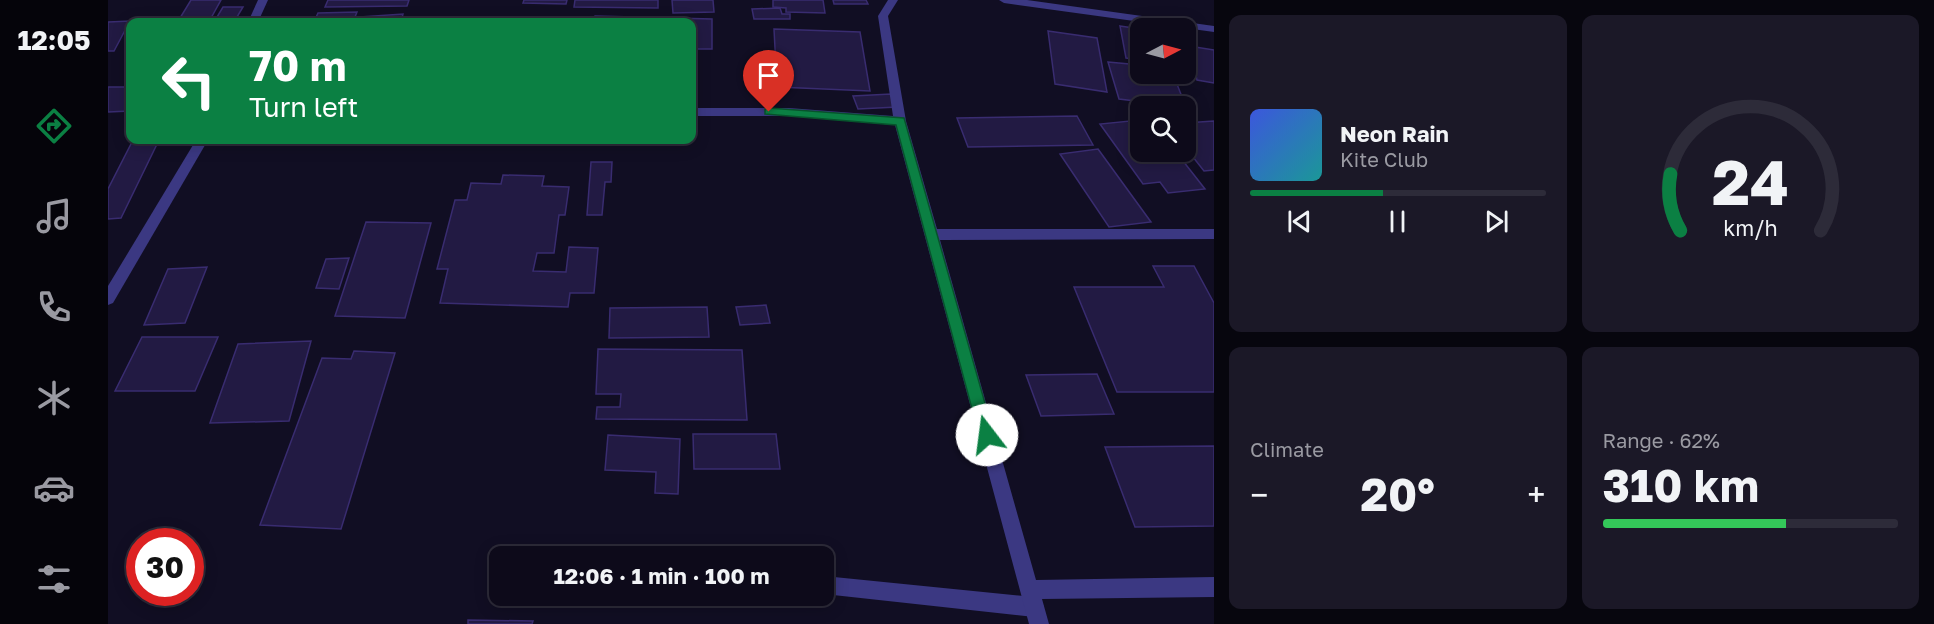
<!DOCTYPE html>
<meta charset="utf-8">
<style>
:root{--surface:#0d0a1a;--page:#1b1827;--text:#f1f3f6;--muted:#9a9aa2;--line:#2d2b39;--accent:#0b8043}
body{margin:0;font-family:"Golos Text",sans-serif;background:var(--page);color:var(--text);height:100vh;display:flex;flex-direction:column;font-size:22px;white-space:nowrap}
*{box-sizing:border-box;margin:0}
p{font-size:20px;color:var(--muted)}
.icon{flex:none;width:33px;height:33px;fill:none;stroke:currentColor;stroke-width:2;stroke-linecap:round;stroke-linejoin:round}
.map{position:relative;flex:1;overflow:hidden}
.side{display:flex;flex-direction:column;gap:15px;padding:15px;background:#07060e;width:720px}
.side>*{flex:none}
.hud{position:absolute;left:18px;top:18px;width:570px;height:126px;border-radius:12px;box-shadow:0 3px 15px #0003,0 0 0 2px var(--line);background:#0b8043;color:#fff;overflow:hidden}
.needle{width:39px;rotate:84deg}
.buttons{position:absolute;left:1022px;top:18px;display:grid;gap:12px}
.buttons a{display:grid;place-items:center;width:66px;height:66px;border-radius:12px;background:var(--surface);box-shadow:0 3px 15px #0003,0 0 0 2px var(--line);font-size:30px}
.speed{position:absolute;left:18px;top:528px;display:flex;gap:12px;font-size:30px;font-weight:700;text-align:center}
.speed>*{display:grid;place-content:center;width:78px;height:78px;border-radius:50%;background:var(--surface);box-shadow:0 3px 15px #0003,0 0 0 2px var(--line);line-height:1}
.speed .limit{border:9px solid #d22;background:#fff;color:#111}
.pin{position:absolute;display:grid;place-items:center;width:51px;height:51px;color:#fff;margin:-62px -26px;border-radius:50% 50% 50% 0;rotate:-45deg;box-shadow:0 0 6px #0007}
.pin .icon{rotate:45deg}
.me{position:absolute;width:66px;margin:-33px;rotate:345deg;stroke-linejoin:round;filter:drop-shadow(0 0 4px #0008)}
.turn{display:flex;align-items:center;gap:21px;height:126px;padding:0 24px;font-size:27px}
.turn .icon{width:78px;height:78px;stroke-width:2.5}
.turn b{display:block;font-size:42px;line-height:51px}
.big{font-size:45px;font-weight:700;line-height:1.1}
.side .widget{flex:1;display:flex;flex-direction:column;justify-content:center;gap:9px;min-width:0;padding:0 21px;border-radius:12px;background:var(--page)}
.side .dial{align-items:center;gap:0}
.dial svg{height:156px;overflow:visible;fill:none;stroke:var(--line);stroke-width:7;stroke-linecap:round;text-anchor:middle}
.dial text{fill:var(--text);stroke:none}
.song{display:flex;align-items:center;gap:18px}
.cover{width:72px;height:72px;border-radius:9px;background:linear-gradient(135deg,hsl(230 70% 55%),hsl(180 70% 35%))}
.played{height:6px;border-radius:3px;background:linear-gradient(90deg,var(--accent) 45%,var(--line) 45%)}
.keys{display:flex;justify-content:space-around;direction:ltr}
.heat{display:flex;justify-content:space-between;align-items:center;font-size:33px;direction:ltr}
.charge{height:9px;border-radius:4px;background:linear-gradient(90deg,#34c759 62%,var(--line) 0)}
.side .tiles{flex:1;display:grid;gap:15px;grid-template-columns:repeat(2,1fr)}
.trip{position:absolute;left:381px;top:546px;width:345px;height:60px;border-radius:12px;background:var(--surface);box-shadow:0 3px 15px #0003,0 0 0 2px var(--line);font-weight:700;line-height:60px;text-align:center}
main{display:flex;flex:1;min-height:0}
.dock{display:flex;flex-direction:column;width:108px;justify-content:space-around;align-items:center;background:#05040a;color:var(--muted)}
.dock .icon{width:42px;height:42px}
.dock .active{color:var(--accent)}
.dock b{font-size:27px;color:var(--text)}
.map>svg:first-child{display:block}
</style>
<main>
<nav class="dock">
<b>12:05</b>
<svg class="icon active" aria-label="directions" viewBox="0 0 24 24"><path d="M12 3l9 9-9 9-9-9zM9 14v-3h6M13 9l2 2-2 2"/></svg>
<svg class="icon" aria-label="music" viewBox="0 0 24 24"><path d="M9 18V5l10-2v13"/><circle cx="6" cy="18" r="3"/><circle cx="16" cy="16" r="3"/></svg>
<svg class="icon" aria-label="phone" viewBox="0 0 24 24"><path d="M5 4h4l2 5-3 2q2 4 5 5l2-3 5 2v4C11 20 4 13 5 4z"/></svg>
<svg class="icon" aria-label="climate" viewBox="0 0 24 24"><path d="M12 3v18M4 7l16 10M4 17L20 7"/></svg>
<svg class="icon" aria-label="car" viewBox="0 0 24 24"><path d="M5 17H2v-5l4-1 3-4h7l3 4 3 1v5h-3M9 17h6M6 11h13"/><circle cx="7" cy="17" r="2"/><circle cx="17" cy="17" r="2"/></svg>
<svg class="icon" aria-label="filters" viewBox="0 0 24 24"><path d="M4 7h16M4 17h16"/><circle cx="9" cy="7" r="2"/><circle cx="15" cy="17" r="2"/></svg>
</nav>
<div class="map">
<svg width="1106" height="624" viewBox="0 0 1106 624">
<rect width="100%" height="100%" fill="#110e23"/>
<!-- building -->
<g fill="#221a43" stroke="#392c70" stroke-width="1.5">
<path d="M 83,0 L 113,0 L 103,18 L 72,18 Z"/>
<path d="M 220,0 L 301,0 L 299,6 L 217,7 Z"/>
<path d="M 416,0 L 459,0 L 458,4 L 415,3 Z"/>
<path d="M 467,0 L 550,0 L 550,8 L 466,7 Z"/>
<path d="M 564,0 L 605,0 L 606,12 L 565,13 Z"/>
<path d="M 665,0 L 715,0 L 717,13 L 678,12 L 678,8 L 665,7 Z"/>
<path d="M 725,0 L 758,0 L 760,4 L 726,4 Z"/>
<path d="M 115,7 L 135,7 L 126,22 L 106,22 Z"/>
<path d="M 672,8 L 674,14 L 682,14 L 682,19 L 646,19 L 644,9 Z"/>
<path d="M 249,12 L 245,22 L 206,22 L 210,13 Z"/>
<path d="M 295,14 L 293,22 L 251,22 L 252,17 Z"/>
<path d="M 487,16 L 604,19 L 604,49 L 584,49 L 584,22 L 486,22 Z"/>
<path d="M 22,21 L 6,51 L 0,51 L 0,22 Z"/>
<path d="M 1012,26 L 1032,29 L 1032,60 L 1018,58 Z"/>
<path d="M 666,29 L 752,32 L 762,91 L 669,87 Z"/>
<path d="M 940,31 L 989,38 L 999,92 L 947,84 Z"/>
<path d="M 1081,46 L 1106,50 L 1106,83 L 1089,80 Z"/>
<path d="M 1000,62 L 1032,65 L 1032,74 L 1065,74 L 1078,107 L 1011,99 Z"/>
<path d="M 0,87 L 22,87 L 22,111 L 0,112 Z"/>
<path d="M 783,94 L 789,107 L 750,109 L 745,96 Z"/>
<path d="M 969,116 L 985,145 L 860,147 L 849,118 Z"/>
<path d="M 1032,120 L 1032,152 L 1068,152 L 1097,189 L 1060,193 L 1052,182 L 1035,184 L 992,124 Z"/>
<path d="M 1106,121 L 1106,170 L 1096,171 L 1077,147 L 1077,123 Z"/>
<path d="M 25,140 L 51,140 L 13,218 L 0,219 L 0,189 Z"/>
<path d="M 990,149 L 1043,222 L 1001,227 L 952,154 Z"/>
<path d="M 483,162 L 504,162 L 503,182 L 497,182 L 494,215 L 479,215 Z"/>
<path d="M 395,175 L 436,176 L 434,186 L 461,187 L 457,215 L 451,215 L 446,253 L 429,253 L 425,271 L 458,272 L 461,247 L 490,248 L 486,293 L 462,293 L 460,307 L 332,303 L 340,269 L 329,269 L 347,200 L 359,200 L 363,183 L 393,184 Z"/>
<path d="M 258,222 L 323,223 L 297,318 L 227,316 Z"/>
<path d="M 241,258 L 231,289 L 208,288 L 218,259 Z"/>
<path d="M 1045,266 L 1086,266 L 1106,303 L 1106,392 L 1009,392 L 966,287 L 1056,287 Z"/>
<path d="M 99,267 L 77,323 L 36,325 L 60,269 Z"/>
<path d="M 658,305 L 662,323 L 632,325 L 628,307 Z"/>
<path d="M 599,307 L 601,337 L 501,338 L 502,308 Z"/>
<path d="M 34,337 L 110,337 L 87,391 L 7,391 Z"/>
<path d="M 203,341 L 181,421 L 102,423 L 130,344 Z"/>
<path d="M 490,349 L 634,350 L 639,420 L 488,419 L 489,407 L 512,407 L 513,394 L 488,394 Z"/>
<path d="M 246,351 L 287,353 L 233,529 L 152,525 L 214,358 L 243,359 Z"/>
<path d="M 989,374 L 1006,414 L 933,416 L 918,375 Z"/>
<path d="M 585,434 L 668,434 L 672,469 L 586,469 Z"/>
<path d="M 500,435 L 572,439 L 570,494 L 547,493 L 548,472 L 497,470 Z"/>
<path d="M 1106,446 L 1106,526 L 1027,527 L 997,447 Z"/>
<path d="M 360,620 L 425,621 L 424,624 L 360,624 Z"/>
</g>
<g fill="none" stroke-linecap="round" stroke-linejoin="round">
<!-- lane -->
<path fill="#3b3882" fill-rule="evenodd" d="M 716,576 L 926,597 L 933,600 L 936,607 L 933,614 L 926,617 L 716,594 Z"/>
<!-- street -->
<g fill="#3b3882" fill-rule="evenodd">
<path d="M 150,0 L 160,0 L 150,22 L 140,22 Z"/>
<path d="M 780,0 L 790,0 L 780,16 L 798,121 L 829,229 L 1106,229 L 1106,239 L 832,240 L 928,580 L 1106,577 L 1106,597 L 934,599 L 941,624 L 921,624 L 787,125 L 681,116 L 584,116 L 584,108 L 681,108 L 785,116 L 770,16 Z"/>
<path d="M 891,0 L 919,0 L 1106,26 L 1106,32 L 896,3 Z"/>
<path d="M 88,140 L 100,140 L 5,303 L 0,305 L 0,286 Z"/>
</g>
</g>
<!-- route -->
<path fill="#0b8043" stroke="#07532c" stroke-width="1.5" d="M 661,108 L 796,118 L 886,435 L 884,440 L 879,442 L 873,440 L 871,435 L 788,125 L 657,114 L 657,109 Z"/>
</svg>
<div class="buttons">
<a><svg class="needle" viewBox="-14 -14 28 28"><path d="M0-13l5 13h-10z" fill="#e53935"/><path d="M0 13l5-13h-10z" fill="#9a9aa2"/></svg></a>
<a><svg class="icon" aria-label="search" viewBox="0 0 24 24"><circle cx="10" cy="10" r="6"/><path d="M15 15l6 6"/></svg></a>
</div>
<div class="speed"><div class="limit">30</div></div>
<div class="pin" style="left:661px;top:112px;background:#d93025"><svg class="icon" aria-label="arrive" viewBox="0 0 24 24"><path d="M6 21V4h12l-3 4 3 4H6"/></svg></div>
<svg class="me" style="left:879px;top:435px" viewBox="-20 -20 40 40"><circle r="19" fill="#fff"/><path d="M0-13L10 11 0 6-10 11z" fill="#0b8043"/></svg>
<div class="trip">12:06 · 1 min · 100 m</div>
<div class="hud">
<div class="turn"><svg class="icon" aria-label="left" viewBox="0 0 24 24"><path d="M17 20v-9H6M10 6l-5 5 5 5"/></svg><div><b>70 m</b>Turn left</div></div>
</div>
</div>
<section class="side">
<div class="tiles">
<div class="widget">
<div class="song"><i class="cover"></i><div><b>Neon Rain</b><p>Kite Club</p></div></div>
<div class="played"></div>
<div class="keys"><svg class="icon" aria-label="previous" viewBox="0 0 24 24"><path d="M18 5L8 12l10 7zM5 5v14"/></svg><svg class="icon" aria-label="pause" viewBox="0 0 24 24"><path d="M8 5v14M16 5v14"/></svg><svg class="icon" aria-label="next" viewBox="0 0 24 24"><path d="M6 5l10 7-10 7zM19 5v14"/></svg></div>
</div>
<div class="widget dial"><svg viewBox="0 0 100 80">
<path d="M14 69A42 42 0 1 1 86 69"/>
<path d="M14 69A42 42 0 0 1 9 40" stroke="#0b8043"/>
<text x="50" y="56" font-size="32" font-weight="700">24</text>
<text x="50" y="72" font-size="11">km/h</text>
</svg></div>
<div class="widget"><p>Climate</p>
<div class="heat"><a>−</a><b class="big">20°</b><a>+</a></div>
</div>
<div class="widget"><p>Range · 62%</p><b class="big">310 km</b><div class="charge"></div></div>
</div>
</section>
</main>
